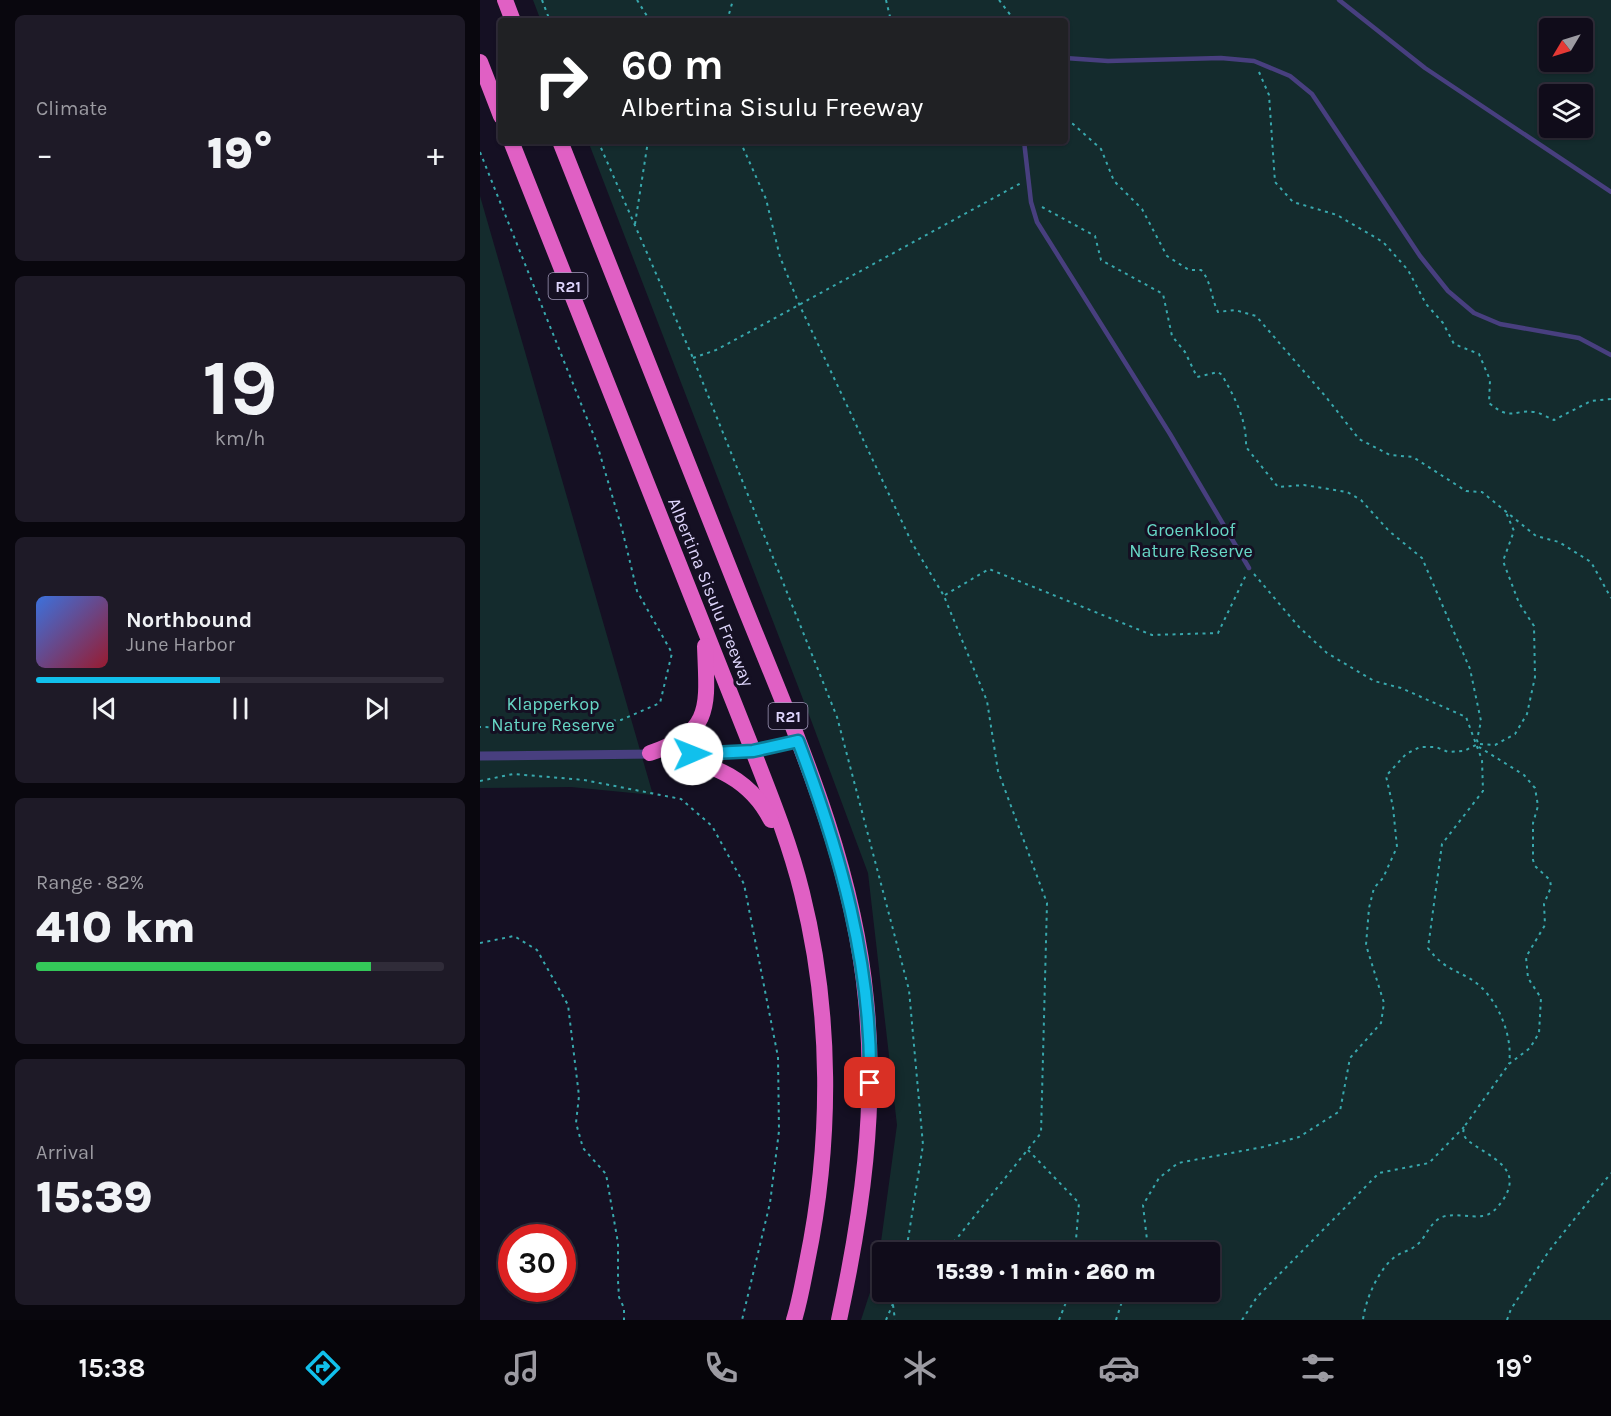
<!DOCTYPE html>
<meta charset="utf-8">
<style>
:root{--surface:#100c1a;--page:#1e1a27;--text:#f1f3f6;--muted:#9c9ba2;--line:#302c39;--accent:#11c0ec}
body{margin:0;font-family:Karla,sans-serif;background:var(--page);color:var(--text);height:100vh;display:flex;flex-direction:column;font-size:22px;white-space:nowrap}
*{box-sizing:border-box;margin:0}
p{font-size:20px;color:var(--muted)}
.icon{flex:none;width:33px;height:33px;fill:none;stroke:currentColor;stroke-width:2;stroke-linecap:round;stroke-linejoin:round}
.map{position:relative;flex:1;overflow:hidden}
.drawer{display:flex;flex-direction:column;gap:15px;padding:15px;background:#09070e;width:480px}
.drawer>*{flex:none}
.hud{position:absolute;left:18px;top:18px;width:570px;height:126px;border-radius:6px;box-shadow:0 2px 4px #0004,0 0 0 2px var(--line);background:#202124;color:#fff;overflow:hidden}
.needle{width:39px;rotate:232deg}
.tools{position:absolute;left:1059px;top:18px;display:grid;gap:12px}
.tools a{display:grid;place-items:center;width:54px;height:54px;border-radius:6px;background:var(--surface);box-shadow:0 2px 4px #0004,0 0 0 2px var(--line);font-size:30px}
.speed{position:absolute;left:18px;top:1224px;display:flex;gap:12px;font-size:30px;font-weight:700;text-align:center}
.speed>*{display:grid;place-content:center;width:78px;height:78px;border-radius:50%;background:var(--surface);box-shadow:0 2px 4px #0004,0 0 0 2px var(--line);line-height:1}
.speed .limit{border:9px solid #d22;background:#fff;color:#111}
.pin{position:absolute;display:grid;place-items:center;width:51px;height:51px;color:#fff;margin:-26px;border-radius:12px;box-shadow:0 3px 9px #0006}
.me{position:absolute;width:66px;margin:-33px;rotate:89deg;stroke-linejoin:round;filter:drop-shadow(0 0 4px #0008)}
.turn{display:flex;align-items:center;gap:21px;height:126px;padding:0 24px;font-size:27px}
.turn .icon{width:78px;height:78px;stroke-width:2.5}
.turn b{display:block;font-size:42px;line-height:51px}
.big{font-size:45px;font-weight:800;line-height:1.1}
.drawer .widget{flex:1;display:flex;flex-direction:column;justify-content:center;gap:9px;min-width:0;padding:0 21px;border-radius:9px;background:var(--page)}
.drawer .dial{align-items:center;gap:0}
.dial b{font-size:78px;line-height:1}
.song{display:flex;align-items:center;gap:18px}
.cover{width:72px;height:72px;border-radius:9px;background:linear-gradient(135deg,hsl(220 70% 55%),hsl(350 70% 35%))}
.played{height:6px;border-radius:3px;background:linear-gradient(90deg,var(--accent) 45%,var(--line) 45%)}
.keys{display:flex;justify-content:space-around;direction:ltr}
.heat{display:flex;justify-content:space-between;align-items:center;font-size:33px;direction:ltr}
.charge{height:9px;border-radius:4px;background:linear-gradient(90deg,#34c759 82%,var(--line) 0)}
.trip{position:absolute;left:392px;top:1242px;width:348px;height:60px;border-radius:6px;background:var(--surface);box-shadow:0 2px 4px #0004,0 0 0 2px var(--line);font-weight:800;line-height:60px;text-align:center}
.menu{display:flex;height:96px;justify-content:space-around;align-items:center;background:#06050a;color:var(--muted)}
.menu .icon{width:42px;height:42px}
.menu .selected{color:var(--accent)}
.menu b{font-size:27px;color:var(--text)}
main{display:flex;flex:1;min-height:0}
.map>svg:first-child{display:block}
</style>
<main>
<section class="drawer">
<div class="widget"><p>Climate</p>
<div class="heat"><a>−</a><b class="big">19°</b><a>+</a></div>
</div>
<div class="widget dial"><b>19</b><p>km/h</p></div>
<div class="widget">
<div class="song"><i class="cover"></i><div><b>Northbound</b><p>June Harbor</p></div></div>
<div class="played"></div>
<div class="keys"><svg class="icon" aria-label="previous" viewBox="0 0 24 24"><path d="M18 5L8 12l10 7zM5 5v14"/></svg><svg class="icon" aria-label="pause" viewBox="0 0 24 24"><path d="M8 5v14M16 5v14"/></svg><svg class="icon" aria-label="next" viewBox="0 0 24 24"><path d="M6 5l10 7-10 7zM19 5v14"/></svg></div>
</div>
<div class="widget"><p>Range · 82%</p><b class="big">410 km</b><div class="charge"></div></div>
<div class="widget"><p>Arrival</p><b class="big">15:39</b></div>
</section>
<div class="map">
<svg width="1131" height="1320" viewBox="0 0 1131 1320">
<rect width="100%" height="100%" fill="#151023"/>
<!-- green -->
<g fill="#142b2d" fill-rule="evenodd">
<path d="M 53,0 L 1131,0 L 1131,1320 L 381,1320 L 397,1271 L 417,1125 L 388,873 L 331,720 L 108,141 L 585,141 L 585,21 L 61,21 ZM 1070,28 L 1102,28 L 1102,62 L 1070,62 ZM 1070,94 L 1102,94 L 1102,128 L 1070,128 ZM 402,1252 L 729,1252 L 729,1292 L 402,1292 Z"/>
<path d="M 0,196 L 173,795 L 91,787 L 0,788 Z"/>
</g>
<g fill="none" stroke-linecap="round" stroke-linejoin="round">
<!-- path -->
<g stroke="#38a8ad" stroke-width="2" stroke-dasharray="3 4.5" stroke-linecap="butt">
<path d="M 62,0 L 70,21"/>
<path d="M 157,0 L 167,16 L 167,21"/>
<path d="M 406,0 L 411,21"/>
<path d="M 519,0 L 535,21"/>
<path d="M 247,21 L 253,0"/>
<path d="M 779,72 L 789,95 L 795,182 L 813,202 L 857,215 L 903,242 L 928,270 L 946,304 L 963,323 L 974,344 L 999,354 L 1010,380 L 1009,403 C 1032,422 1033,409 1055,412 C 1061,413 1068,418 1074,420 L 1111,401 L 1131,399"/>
<path d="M 585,121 L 593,124 L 621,149 L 634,181 L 662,209 L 687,256 L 709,270 L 721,270 C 731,280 731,298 738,312 L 755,310 L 776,316 L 846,397 L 879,439 L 910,455 L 933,457 L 986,491 L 1002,492 L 1056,536 L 1079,542 L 1111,562 L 1131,598"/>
<path d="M 118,141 L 213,358 L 357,717 L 429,990 L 443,1145 L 426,1252"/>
<path d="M 260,141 L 286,199 L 300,257 L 319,304 L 432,543 L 464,596 L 507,701 L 518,771 L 567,903 L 561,1133 L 466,1252"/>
<path d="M 0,152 L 116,441 L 142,529 L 157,591 L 192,653 L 180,703 L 141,720 L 60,728 L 0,727"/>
<path d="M 562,207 L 615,236 L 621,260 L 683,294 L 692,336 L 705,352 L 717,377 L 738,372 L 742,375 C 755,398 767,420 766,447 L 798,487 L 824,485 L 867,492 L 881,500 L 909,531 L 942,558 L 990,669 L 1001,721 L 997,740 L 999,747 L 1044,775 L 1055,788 L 1058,806 L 1053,823 L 1053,860 L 1055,866 L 1070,880 L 1071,887 L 1064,904 L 1065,925 L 1046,957 L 1048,978 L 1061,998 L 1059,1033 L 1050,1048 L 1029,1064 L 984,1127 L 983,1134 L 987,1140 C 1011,1158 1044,1168 1023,1200 C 1017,1208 1012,1215 1002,1216 C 990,1218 971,1212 960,1218 C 950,1224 947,1234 940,1242 C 933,1250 924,1251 916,1256 C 899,1268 885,1300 883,1320"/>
<path d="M 155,224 L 168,141"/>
<path d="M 213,358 L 236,350 L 275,329 L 541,183"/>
<path d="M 774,574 L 819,627 L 847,653 L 894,681 L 921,688 L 986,717 L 1002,760 L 1003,791 L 962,844 L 948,948 C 966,973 983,970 1001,987 C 1020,1005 1033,1038 1029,1064"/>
<path d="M 465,595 L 509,569 L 672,635 L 738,633 L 766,575"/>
<path d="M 0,781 L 33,774 L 104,780 L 201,799 L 232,826 L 264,884 L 298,1057 L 299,1131 L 290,1203 L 262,1320"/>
<path d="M 0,943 L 34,936 L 57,950 L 88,1005 L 99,1096 L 96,1123 L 103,1148 L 126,1174 L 138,1243 L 138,1281 L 139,1297 L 144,1308 L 144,1320"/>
<path d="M 548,1150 L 599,1203 L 595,1252"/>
<path d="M 664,1252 L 667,1240 L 663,1205 L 679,1178 L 698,1163 L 783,1147 L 819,1137 L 860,1111 L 870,1058 L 901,1023 L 904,1003 L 886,945 L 889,908 L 894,888 L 903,878 L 917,847 L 913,807 L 906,776 L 926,754 L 940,747 L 956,747 L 968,752 L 984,751 L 998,744 L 1015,745 L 1035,734 L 1047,714 L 1055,677 L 1054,626 L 1039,603 L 1023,561 L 1034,531 L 1025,510"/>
<path d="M 413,1305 L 415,1320"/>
<path d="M 406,1320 L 418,1292"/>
<path d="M 579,1320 L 590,1292"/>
<path d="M 636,1320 L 645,1292"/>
<path d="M 762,1320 L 777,1297 L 899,1173 L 949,1163 L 984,1127"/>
<path d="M 1027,1320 L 1031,1309 L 1069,1251 L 1131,1173"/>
</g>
<!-- service -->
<g stroke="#483f7f" stroke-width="4.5">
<path d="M 859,0 L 945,68 L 1131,192"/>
<path d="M 585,58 L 628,61 L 741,58 L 774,61 L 810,76 L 832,94 L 940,256 L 968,291 L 994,313 L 1020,324 L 1099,338 L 1131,355"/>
<path d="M 544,141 L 551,202 L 557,222 L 690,434 L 769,568"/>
</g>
<!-- minor -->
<g stroke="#483f7f" stroke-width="9">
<path d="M 206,754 L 273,751 L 318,741"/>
<path d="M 0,756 L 175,754"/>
</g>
<!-- trunk -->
<g stroke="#e060c4" stroke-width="16">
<path d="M 25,0 L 33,21"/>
<path d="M 0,62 L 21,116"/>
<path d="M 31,141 L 273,751 C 291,797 310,844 322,893 C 352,1013 352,1141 327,1262 C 323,1282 320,1301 314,1320"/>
<path d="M 80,141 C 140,293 201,445 261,598 C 313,728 373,858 386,1000 C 397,1109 382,1213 359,1320"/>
<path d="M 170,753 C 234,732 227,705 225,646"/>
<path d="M 192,754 C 234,766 270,778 291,820"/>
</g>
</g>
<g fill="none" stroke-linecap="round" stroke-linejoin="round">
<!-- route casing -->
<g stroke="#0b7d99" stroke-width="15">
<path id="route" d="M 212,754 L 273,751 L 318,741 C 360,852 392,964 390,1083"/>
</g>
<!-- route -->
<use href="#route" stroke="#11c0ec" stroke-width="10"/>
</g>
<g text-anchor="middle" stroke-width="6" stroke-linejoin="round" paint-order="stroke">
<!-- shield labels -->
<g fill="#151023" stroke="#a29abb" stroke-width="1.5">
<rect x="68.5" y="273" width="39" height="26" rx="4.5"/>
<rect x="288.5" y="703" width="39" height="26" rx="4.5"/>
</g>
<g font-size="16" font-weight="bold" fill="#ded5fc">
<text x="88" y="292">R21</text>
<text x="308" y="722">R21</text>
</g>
<!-- park labels -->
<g font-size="18" fill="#67d7c6" stroke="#151023">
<text x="711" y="536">Groenkloof<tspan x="711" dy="21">Nature Reserve</tspan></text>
<text x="73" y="710">Klapperkop<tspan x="73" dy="21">Nature Reserve</tspan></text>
</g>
<!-- street labels -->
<g font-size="18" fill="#ded5fc" stroke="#151023">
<text transform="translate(231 592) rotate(68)" y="6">Albertina Sisulu Freeway</text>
</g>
</g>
</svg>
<div class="tools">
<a><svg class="needle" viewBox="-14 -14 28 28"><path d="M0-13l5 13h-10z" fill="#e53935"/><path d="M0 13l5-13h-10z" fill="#9c9ba2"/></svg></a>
<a><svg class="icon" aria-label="layers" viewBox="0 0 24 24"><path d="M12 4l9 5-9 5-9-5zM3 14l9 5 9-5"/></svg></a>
</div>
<div class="speed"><div class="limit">30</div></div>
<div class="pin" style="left:390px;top:1083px;background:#d93025"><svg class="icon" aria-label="arrive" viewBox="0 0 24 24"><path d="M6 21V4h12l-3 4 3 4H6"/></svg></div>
<svg class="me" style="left:212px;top:754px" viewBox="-20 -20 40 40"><circle r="19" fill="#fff"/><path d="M0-13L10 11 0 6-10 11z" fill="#11c0ec"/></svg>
<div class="trip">15:39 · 1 min · 260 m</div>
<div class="hud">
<div class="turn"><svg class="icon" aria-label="right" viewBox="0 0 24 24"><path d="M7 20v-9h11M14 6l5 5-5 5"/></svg><div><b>60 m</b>Albertina Sisulu Freeway</div></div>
</div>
</div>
</main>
<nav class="menu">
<b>15:38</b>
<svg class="icon selected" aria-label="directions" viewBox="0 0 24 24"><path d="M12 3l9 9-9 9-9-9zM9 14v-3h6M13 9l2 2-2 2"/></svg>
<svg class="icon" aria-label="music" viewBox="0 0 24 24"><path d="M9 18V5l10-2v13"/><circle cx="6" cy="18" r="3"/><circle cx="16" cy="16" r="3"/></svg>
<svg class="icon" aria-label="phone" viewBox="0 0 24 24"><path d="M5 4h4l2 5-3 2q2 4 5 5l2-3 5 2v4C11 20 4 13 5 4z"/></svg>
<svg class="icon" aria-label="climate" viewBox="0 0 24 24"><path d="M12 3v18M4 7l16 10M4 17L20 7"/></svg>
<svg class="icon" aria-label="car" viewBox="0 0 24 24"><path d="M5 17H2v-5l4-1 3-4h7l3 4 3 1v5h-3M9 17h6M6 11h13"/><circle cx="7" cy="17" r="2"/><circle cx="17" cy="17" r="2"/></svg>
<svg class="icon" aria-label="filters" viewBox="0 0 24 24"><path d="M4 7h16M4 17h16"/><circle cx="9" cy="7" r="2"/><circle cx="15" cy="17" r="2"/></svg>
<b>19°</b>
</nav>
